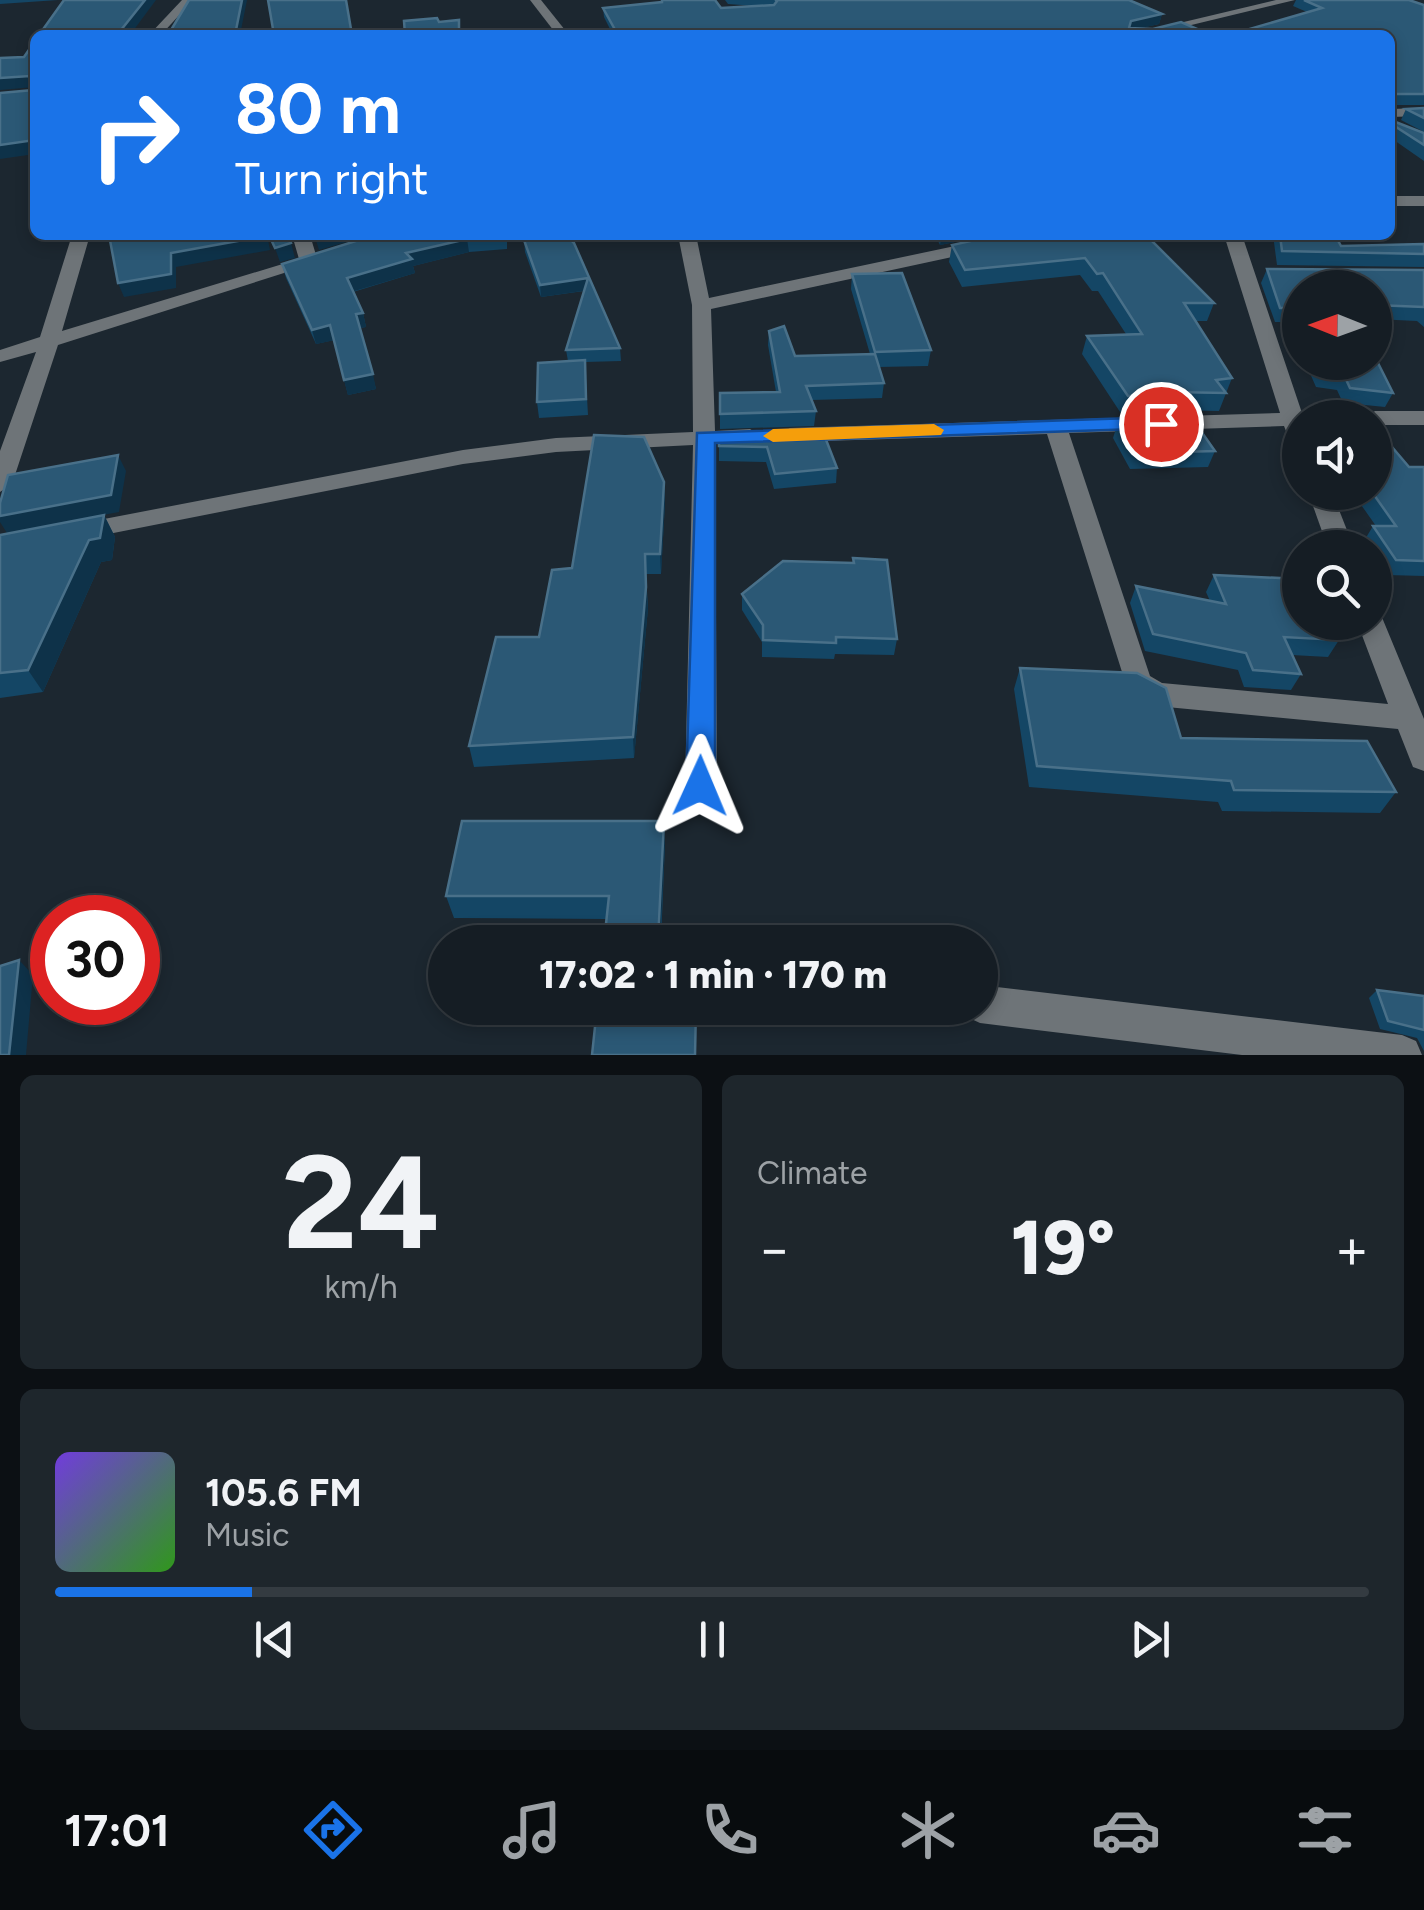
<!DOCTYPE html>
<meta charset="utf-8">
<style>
:root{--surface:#151d24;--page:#1e262c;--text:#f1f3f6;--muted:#9da2a6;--line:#343b41;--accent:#1a73e8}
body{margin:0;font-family:Figtree,sans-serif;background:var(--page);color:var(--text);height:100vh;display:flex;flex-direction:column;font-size:38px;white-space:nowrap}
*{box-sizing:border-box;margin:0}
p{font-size:32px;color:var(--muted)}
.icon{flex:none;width:55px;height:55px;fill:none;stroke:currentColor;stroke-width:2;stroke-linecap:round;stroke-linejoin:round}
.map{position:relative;height:1055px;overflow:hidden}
.sheet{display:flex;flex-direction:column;gap:20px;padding:20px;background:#0c1014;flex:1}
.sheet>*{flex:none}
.guide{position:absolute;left:30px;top:30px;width:1365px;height:210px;border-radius:15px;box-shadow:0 5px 15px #0003,0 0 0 2px var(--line);background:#1a73e8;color:#fff;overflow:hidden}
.needle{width:65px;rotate:271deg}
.buttons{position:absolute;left:1282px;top:270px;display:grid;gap:20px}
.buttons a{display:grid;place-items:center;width:110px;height:110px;border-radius:50%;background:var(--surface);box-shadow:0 5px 15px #0003,0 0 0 2px var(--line);font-size:50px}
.speed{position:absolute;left:30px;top:895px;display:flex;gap:20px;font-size:50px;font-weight:700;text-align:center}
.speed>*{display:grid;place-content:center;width:130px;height:130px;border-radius:50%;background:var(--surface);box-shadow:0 5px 15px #0003,0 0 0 2px var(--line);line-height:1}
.speed .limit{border:15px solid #d22;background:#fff;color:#111}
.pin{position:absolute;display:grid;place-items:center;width:85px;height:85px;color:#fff;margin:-42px;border:5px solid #fff;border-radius:50%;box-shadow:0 2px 10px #0007}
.me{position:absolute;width:110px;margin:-55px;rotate:1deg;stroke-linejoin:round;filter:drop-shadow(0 0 8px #0008)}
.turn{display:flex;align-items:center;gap:35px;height:210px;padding:0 40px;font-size:45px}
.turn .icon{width:130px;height:130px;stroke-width:2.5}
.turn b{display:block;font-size:70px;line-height:85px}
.big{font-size:75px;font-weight:800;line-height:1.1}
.sheet .tile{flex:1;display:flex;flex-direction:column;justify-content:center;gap:15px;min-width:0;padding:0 35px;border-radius:15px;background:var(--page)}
.sheet .dial{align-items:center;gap:0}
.dial b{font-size:130px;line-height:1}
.song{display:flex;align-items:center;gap:30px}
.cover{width:120px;height:120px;border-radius:15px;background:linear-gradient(135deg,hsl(260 70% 55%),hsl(110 70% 35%))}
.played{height:10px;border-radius:5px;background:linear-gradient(90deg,var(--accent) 15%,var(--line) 15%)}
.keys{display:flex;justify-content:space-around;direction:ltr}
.heat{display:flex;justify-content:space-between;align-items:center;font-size:55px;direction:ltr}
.sheet .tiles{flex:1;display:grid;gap:20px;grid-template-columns:1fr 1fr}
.tile:last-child{grid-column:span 2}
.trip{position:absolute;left:428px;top:925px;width:570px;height:100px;border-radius:50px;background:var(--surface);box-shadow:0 5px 15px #0003,0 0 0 2px var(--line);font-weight:800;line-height:100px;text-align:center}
.dock{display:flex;height:160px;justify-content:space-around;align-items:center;background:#080c0e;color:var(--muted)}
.dock .icon{width:70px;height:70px}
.dock .current{color:var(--accent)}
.dock b{font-size:45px;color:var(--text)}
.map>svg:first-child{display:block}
</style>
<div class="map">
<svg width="1424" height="1055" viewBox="0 0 1424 1055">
<rect width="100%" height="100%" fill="#1c2730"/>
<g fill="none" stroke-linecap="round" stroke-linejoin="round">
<!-- minor -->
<g fill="#6e7478" fill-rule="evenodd">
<path d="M 182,0 L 193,0 L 161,35 L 149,35 Z"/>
<path d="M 530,0 L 541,0 L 569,35 L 557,35 Z"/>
<path d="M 1276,0 L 1295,0 L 1150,35 L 1129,35 Z"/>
<path d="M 1424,108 L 1424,116 L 1390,117 L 1390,109 Z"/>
<rect x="1390" y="196" width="34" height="10"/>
<path d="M 72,235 L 90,235 L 62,331 L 299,259 L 292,235 L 310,235 L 316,255 L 325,260 L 58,345 L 12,484 L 0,492 L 0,451 L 36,352 L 0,362 L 0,350 L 40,337 Z"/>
<path d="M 678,235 L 696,235 L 709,298 L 1007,235 L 1040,235 L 1031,240 L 711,309 L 715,431 L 750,429 L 761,436 L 750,443 L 715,444 L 717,786 L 712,796 L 701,800 L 690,796 L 685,786 L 693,445 L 556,452 L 463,464 L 78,540 L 65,532 L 78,524 L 463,450 L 556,438 L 693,432 L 692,305 Z"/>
<path d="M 1224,235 L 1242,235 L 1302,413 L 1310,418 L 1300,418 L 1300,448 L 1292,446 L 1284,426 L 1069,433 L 1150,676 L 1162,683 L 1388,704 L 1357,622 L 1375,622 L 1375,613 L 1381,615 L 1424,719 L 1424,771 L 1413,767 L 1398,729 L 1156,706 L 1128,691 L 1047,434 L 790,442 L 779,435 L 790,428 L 1280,413 Z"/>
<path d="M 1375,411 L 1424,411 L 1424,425 L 1375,425 L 1375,418 L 1364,418 Z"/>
<path d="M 1308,492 L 1332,492 L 1354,548 L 1328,548 Z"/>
<path d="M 980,985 L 1402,1035 L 1416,1041 L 1422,1055 L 1242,1055 L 980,1023 L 967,1017 L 962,1008 L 980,1008 Z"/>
</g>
</g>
<!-- wall -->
<g fill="#144665">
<path d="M 0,0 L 58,0 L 0,4 Z"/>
<path d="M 725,0 L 1129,0 L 1162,14 L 1159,24 L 1141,28 L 1211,35 L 613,35 L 604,17 L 603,8 L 721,8 L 755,6 L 728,4 Z"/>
<path d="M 1296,0 L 1409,0 L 1424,5 L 1424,105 L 1392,105 L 1393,121 L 1424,133 L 1424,161 L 1391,138 L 1307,12 L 1293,6 Z"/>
<path d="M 1424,108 L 1424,132 L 1401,120 L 1406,109 Z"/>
<path d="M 375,235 L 507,235 L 507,249 L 469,252 L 413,266 L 415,273 L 353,292 L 363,313 L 366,327 L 360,328 L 376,389 L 348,395 L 334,340 L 316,344 L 286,278 L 282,264 Z"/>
<path d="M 558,235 L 620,348 L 621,361 L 585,362 L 588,415 L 539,418 L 537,402 L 568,361 L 566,350 L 584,291 L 541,297 L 525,252 L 524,240 Z"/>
<path d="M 935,235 L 989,235 L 940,245 Z"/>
<path d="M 1146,235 L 1214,303 L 1207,321 L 1195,321 L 1232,378 L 1219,411 L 1167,410 L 1165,413 L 1122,415 L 1082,354 L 1087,336 L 1126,334 L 1098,291 L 1092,291 L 1080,275 L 962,287 L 949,262 L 952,245 Z"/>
<path d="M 1273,235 L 1335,235 L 1341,246 L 1424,244 L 1424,267 L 1277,265 Z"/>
<path d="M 1267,269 L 1424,270 L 1424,327 L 1417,321 L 1375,319 L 1375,288 L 1300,288 L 1300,350 L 1288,322 L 1275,322 L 1261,283 Z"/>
<path d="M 852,274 L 931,350 L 928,366 L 879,367 L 884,383 L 882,398 L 812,400 L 816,411 L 814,426 L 720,429 L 720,393 L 776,392 L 768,345 L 769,331 L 795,356 L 870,354 L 851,289 Z"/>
<path d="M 1305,362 L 1375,362 L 1393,393 L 1385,407 L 1355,404 L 1367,418 L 1347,418 L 1353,404 L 1343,403 L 1337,390 L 1316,387 Z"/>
<path d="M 1118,422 L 1215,451 L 1208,467 L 1130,469 L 1113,438 Z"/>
<path d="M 823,432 L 837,468 L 836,483 L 774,489 L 766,462 L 719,461 L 719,435 Z"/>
<path d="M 1409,467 L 1424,467 L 1424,576 L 1387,575 L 1375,557 L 1375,548 L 1368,548 L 1364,541 L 1373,526 L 1376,526 L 1352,492 L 1375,492 Z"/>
<path d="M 664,482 L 665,503 L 661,574 L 646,574 L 648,608 L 634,758 L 474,767 L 469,746 L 539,637 L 572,568 Z"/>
<path d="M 104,515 L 115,537 L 112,560 L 101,562 L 43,692 L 0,698 L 0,535 Z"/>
<path d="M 853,558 L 897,639 L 894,655 L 835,654 L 834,659 L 762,657 L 762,642 L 742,610 L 742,594 L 853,563 Z"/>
<path d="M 1214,575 L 1339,640 L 1328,657 L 1292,655 L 1301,674 L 1291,690 L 1244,687 L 1238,670 L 1145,651 L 1130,603 L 1136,586 L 1210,601 L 1206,592 Z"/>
<path d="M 1020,668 L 1181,738 L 1396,792 L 1380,813 L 1222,811 L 1218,802 L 1029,787 L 1014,689 Z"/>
<path d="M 665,844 L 661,941 L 604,942 L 606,919 L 454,918 L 446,896 Z"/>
<path d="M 1377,990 L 1424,996 L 1424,1051 L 1417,1038 L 1380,1029 L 1369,998 Z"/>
</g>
<!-- shaded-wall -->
<g fill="#0e3249">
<path d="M 145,0 L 156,0 L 130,35 L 117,35 Z"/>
<path d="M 242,0 L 247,0 L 240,35 L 235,35 Z"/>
<path d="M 1162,14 L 1159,24 L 1128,31 L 1131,21 Z"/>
<path d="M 30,76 L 35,87 L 0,90 L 0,78 Z"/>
<path d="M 35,140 L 35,154 L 0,159 L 0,145 Z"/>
<path d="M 265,235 L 267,235 L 270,250 L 176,267 L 176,288 L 124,297 L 118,283 L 171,253 Z"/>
<path d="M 322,235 L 371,235 L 319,250 L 315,237 Z"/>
<path d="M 942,235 L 989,235 L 940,245 Z"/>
<path d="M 467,239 L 469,252 L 413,266 L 415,273 L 351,292 L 347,278 L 406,253 Z"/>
<path d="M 291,243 L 295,258 L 280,262 L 275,248 Z"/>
<path d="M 588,278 L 589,290 L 541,297 L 540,285 Z"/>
<path d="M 363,313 L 366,327 L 360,328 L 356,314 Z"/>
<path d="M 330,325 L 335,340 L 316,344 L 312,330 Z"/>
<path d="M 373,374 L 376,389 L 348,395 L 344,380 Z"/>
<path d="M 118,455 L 126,471 L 119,512 L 7,533 L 0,522 L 0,516 Z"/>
<path d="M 664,482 L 665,503 L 661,574 L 660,554 Z"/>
<path d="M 104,515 L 115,537 L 112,560 L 101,562 L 43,692 L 28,670 L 89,540 Z"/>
<path d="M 646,587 L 648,608 L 634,758 L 633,737 Z"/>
<path d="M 664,821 L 665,844 L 660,942 L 658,942 Z"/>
<path d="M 19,960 L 33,975 L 26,1055 L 9,1055 Z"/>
</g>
<!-- building -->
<g fill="#2b5875" stroke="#497089" stroke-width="2.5">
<path d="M 64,0 L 145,0 L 117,35 L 39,35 Z"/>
<path d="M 189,0 L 242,0 L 235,35 L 168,35 Z"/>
<path d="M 268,0 L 346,0 L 352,35 L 274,35 Z"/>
<path d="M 662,0 L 715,0 L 721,8 L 774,5 L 777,1 L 776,0 L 1129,0 L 1162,14 L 1131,21 L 1129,28 L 1153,29 L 1181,22 L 1211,35 L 770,35 L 768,33 L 745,35 L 618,35 L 603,8 L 662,2 Z"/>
<path d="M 1304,0 L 1409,0 L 1424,5 L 1424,94 L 1395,94 L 1391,98 L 1393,121 L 1424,133 L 1424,145 L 1396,127 L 1390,135 L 1390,35 L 1229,35 L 1322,8 Z"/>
<path d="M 437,18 L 439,22 L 459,20 L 459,35 L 405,35 L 404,21 Z"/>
<path d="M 35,41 L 35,140 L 0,145 L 0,93 L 33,90 L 34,79 L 30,76 L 0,78 L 0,58 L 24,57 Z"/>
<path d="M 1424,108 L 1424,118 L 1406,109 Z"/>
<path d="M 109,235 L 265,235 L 265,236 L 171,253 L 171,274 L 118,283 Z"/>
<path d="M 269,235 L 288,235 L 291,243 L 275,248 Z"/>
<path d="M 375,235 L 505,236 L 467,239 L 406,253 L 412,259 L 347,278 L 363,313 L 356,314 L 373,374 L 344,380 L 330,325 L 312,330 L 282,264 Z"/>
<path d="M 558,235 L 566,235 L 574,243 L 620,348 L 566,350 L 588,278 L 540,285 L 524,240 Z"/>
<path d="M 998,235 L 1146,235 L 1214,303 L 1184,303 L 1232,378 L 1216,380 L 1226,393 L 1169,392 L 1172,395 L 1128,396 L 1087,336 L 1142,334 L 1103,273 L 1097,274 L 1085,258 L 965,270 L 952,245 Z"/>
<path d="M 1280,235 L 1335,235 L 1341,246 L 1424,244 L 1424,254 L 1282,251 Z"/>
<path d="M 1267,269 L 1424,270 L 1424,307 L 1375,305 L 1375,288 L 1300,288 L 1300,322 L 1294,308 L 1280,308 Z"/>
<path d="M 902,273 L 931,350 L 875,352 L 852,274 Z"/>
<path d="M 784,326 L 795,356 L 875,354 L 884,383 L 806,386 L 816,411 L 720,414 L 720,393 L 780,392 L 769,331 Z"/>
<path d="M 1375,357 L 1393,393 L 1350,388 L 1344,375 L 1323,373 L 1318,362 L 1375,362 Z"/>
<path d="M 585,360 L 586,399 L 537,402 L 538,363 Z"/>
<path d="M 1354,403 L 1367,418 L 1359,418 Z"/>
<path d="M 1191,417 L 1215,451 L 1136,453 L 1118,422 Z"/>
<path d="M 1375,427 L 1409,467 L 1424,467 L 1424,561 L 1396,560 L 1373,526 L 1396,526 L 1372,492 L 1375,492 Z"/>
<path d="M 823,432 L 837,468 L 775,474 L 767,447 L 719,446 L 719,435 Z"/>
<path d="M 594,435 L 644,437 L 664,482 L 660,554 L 645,554 L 646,587 L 633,737 L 469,746 L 496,637 L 539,637 L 552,570 L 572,568 Z"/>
<path d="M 118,455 L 111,495 L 0,516 L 0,503 L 8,475 Z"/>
<path d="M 104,515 L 100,538 L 89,540 L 28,670 L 0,673 L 0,535 Z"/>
<path d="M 853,558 L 887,560 L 897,639 L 836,637 L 836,643 L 763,640 L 763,625 L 742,594 L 783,561 L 854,563 Z"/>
<path d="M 1214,575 L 1300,579 L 1300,622 L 1330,622 L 1339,640 L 1284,637 L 1301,674 L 1253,670 L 1246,653 L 1153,634 L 1136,586 L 1226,604 Z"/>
<path d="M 1020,668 L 1137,673 L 1166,688 L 1181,738 L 1367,741 L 1396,792 L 1234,790 L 1231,781 L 1037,766 Z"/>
<path d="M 462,821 L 664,821 L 658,941 L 698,942 L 604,942 L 609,896 L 446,896 Z"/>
<path d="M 19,960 L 9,1055 L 0,1055 L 0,966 Z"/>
<path d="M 1377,990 L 1424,996 L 1424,1030 L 1388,1021 Z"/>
<path d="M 597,1008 L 696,1008 L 695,1055 L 592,1055 Z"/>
</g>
<!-- route -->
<path fill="#1a73e8" stroke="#114b97" stroke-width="2.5" d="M 1161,417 L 1168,419 L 1168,428 L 715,443 L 715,786 L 711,795 L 700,798 L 690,795 L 686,786 L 697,433 Z"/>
<!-- slow -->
<path fill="#f59e0b" d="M 934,424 L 944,430 L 941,435 L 773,442 L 763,436 L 773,429 Z"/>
</svg>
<div class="buttons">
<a><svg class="needle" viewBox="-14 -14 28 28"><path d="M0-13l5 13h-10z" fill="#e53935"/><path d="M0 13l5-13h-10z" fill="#9da2a6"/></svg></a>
<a><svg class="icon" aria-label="sound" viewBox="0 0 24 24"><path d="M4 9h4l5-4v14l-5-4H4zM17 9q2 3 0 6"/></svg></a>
<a><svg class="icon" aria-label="search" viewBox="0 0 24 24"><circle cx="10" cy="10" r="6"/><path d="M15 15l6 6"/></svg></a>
</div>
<div class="speed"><div class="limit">30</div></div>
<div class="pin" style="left:1161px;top:424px;background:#d93025"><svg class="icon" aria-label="arrive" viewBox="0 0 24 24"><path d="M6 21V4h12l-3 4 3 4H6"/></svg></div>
<svg class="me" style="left:700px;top:786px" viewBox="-20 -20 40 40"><path d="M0-17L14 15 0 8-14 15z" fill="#1a73e8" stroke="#fff" stroke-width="4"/></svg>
<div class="trip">17:02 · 1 min · 170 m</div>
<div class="guide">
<div class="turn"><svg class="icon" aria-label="right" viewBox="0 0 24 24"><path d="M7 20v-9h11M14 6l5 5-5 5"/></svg><div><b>80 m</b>Turn right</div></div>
</div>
</div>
<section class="sheet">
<div class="tiles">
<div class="tile dial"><b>24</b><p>km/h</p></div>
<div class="tile"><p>Climate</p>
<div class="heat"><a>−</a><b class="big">19°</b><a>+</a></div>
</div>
<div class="tile">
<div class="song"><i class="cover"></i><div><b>105.6 FM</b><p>Music</p></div></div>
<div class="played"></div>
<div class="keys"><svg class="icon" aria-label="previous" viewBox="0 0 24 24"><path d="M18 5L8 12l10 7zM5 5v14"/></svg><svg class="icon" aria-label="pause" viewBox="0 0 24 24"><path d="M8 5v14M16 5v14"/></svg><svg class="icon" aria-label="next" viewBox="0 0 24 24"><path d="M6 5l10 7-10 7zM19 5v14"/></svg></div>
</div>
</div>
</section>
<nav class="dock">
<b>17:01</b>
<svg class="icon current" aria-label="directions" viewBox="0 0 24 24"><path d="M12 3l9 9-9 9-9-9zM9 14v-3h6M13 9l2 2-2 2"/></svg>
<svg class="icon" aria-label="music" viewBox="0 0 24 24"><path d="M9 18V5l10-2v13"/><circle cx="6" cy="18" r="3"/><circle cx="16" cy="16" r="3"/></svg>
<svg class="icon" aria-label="phone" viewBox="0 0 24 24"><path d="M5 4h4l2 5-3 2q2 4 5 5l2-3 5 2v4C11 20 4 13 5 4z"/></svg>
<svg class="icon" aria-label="climate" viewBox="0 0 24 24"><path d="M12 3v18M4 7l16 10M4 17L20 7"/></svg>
<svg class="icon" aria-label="car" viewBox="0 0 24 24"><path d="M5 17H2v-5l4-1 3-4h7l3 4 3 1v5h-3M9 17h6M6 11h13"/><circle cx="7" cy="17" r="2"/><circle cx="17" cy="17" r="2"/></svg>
<svg class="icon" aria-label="filters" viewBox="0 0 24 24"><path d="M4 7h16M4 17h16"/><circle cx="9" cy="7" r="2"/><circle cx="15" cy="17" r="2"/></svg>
</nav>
